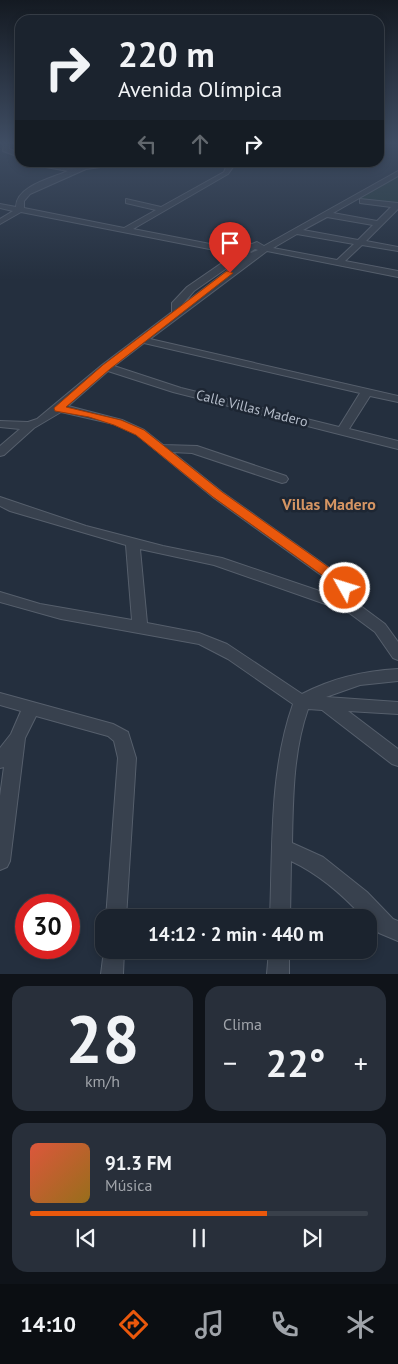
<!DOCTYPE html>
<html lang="es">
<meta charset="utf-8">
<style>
:root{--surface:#1b232e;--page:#282f3a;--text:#f1f3f6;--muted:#a0a4aa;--line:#39404a;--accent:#ea580c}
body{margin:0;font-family:"PT Sans",sans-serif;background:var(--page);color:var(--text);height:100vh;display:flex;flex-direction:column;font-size:19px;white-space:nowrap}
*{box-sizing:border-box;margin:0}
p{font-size:16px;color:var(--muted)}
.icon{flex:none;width:28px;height:28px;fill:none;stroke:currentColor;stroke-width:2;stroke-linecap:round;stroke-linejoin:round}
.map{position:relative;height:974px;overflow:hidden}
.details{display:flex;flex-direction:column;gap:12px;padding:12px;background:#0f1319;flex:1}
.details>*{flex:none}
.top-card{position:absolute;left:15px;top:15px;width:369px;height:152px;border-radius:15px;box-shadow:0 2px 8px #0003,0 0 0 1px var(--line);background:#1b232e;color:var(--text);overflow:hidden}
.speed{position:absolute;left:15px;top:894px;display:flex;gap:10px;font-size:25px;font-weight:700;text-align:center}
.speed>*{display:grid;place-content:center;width:65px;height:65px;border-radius:50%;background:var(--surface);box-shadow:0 2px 8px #0003,0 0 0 1px var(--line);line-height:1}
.speed .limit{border:8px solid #d22;background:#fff;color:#111}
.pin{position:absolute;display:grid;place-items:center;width:42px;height:42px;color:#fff;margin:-51px -21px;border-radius:50% 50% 50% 0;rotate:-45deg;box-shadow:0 0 5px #0007}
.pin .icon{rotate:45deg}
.me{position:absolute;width:55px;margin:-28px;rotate:309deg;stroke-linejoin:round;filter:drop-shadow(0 0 4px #0008)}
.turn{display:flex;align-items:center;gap:18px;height:105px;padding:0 20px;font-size:22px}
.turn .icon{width:65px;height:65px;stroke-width:2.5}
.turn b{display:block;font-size:35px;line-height:42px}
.lanes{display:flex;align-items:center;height:48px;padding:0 20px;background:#0003;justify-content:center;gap:25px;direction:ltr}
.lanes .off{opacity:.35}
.big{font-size:38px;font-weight:800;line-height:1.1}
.details .tile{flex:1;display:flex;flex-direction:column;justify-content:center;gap:8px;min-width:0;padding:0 18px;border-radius:15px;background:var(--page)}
.details .dial{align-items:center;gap:0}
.dial b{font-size:65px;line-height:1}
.song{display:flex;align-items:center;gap:15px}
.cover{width:60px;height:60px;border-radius:8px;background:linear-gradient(135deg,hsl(10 70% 55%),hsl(40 70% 35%))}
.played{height:5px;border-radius:2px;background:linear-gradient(90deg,var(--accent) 70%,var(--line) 70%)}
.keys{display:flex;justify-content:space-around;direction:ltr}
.heat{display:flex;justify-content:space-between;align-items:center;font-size:28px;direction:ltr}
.details .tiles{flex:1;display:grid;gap:12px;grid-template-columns:1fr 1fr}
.tile:last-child{grid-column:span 2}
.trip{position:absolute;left:95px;top:909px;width:282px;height:50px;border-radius:15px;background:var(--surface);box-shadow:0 2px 8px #0003,0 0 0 1px var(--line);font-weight:800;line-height:50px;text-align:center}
.menu{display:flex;height:80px;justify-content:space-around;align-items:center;background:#0b0e12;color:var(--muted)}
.menu .icon{width:35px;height:35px}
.menu .current{color:var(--accent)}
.menu b{font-size:22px;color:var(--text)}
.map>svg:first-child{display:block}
</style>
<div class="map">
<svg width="398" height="974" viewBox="0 0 398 974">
<rect width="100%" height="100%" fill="#242f3e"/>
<!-- green -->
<path fill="#263c3f" d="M 398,175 L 398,203 L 391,204 L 358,199 Z"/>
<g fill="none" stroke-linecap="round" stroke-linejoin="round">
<!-- minor casing -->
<g stroke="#565f6c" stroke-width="2">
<g id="minor">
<path d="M 2,143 L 9,143 L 9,149 L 20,153 L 20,157 L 3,151 L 4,145 Z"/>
<path d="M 36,162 C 48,162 63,170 75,168 C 84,167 89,162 98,162 L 96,164 L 136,162 L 86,169 L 30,194 L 24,201 L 24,208 L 124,228 L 156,210 L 126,203 L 126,199 L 161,207 L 224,172 L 226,167 L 222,162 L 229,162 L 233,167 L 228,174 L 133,229 L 241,250 L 246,247 L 217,240 L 221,238 L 252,244 L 257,242 L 264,246 L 398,171 L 398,176 L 333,213 L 377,221 L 391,207 L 360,203 L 360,199 L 398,203 L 398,209 L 366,241 L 398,247 L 398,251 L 362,245 L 345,261 L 398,271 L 398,277 L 267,251 L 150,339 L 398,396 L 398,402 L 370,396 L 349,429 L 398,441 L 398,449 L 173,392 L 108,371 L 68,406 L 122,420 L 144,430 L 163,445 L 197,446 L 286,476 L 288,479 L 286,482 L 282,483 L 192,453 L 172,452 L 222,492 L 338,574 L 352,588 L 350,591 L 340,591 L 328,580 L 214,498 L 136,434 L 114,424 L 61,412 L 34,428 L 4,455 L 0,456 L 0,446 L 20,429 L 0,427 L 0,421 L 28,422 L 37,419 L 102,365 L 172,312 L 172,303 L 187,287 L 235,254 L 21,212 L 0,224 L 0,219 L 13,211 L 0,208 L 0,204 L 16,207 C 16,186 52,178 68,171 L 46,167 ZM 327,217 L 373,225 L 358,240 L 303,230 ZM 297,234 L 354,244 L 337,260 L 273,248 ZM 255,249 L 258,250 L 251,253 L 250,252 ZM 244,256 L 247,256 L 181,306 L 194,291 ZM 144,343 L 360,393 L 339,427 L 181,388 L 114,366 Z"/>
<path d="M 0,497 L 86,526 L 163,546 L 222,558 L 358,604 L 385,624 L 398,642 L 398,660 L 393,658 L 375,632 L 348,612 L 214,565 L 140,549 L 147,623 L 199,633 L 227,644 L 302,694 C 332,678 364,671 398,669 L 398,681 L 360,685 L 326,697 L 398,702 L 398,714 L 348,711 L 398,749 L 398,766 L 392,764 L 322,710 L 308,709 C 293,752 293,798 292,843 L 323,857 L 367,892 L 393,919 L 398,921 L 398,941 L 379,933 L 369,922 L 369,918 L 364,918 C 343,895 319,874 291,861 L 290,918 L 270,918 C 273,847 269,772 293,704 L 228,659 L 199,644 L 61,619 L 0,602 L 0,592 L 40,604 L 132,620 L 126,545 L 10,511 L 0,506 Z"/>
<path d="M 0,693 L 113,724 L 128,732 L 136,758 L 126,918 L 106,918 L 118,758 L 114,741 L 108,736 L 36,716 L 25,738 L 10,861 L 7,867 L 0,870 L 0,796 L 4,767 L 0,768 L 0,748 L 11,734 L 21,711 L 0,705 Z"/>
<path d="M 104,950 L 124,950 L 123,974 L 101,974 Z"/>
<path d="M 269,950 L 289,950 L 289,974 L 267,974 Z"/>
</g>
</g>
<!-- minor -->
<use href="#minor" fill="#38414e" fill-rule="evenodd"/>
</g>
<!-- sky -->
<linearGradient id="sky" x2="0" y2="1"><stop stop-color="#141a22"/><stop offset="0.51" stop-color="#3f4d63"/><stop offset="1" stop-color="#3f4d63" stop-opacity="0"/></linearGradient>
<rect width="398" height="280" fill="url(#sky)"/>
<!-- route -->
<path fill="#ea580c" stroke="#983908" d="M 227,271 L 233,273 L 110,369 L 66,407 L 121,420 L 144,430 L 222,492 L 338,574 L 351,588 L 349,591 L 340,591 L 329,580 L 213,497 L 136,435 L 114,425 L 89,417 L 55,411 L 54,408 L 103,365 Z"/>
<g text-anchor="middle" stroke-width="5" stroke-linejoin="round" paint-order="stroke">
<!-- street labels -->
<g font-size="14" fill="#b4bcc9" stroke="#1d2633">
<text transform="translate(252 408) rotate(14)" y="5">Calle Villas Madero</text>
</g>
<!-- quarter labels -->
<g font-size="16" font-weight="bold" fill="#d59563" stroke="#1d2633">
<text x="329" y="510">Villas Madero</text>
</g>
</g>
</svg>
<div class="speed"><div class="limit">30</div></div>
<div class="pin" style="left:230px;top:273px;background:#d93025"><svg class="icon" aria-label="arrive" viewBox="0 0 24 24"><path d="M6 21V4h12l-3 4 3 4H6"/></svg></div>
<svg class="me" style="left:345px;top:588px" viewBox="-20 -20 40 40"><circle r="17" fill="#ea580c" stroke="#fff" stroke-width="3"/><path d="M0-11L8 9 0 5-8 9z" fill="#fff"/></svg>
<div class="trip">14:12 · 2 min · 440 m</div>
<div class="top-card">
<div class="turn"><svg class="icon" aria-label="right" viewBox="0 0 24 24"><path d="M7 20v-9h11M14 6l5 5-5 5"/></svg><div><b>220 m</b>Avenida Olímpica</div></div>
<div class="lanes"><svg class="icon off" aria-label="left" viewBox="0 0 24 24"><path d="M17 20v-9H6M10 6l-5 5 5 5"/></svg><svg class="icon off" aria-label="ahead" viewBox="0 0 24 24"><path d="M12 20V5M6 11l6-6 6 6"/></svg><svg class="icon" aria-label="right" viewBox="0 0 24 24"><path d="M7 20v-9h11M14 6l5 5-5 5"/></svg></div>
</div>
</div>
<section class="details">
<div class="tiles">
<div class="tile dial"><b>28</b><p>km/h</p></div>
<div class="tile"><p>Clima</p>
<div class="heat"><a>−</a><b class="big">22°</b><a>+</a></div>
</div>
<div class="tile">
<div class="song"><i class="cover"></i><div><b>91.3 FM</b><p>Música</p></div></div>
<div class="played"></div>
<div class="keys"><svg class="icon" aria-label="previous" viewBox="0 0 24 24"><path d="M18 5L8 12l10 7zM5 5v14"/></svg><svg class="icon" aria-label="pause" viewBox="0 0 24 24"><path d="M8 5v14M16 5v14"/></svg><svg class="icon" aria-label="next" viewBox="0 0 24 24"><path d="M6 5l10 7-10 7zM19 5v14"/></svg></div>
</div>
</div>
</section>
<nav class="menu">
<b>14:10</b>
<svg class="icon current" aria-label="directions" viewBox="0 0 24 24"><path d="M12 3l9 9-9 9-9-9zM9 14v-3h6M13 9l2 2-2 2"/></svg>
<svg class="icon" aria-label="music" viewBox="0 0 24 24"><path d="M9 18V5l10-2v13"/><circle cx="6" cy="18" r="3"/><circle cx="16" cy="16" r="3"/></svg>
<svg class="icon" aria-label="phone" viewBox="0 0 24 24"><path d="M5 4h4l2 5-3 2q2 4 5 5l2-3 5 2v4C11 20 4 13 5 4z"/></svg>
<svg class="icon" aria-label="climate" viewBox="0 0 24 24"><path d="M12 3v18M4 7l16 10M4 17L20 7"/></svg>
</nav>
